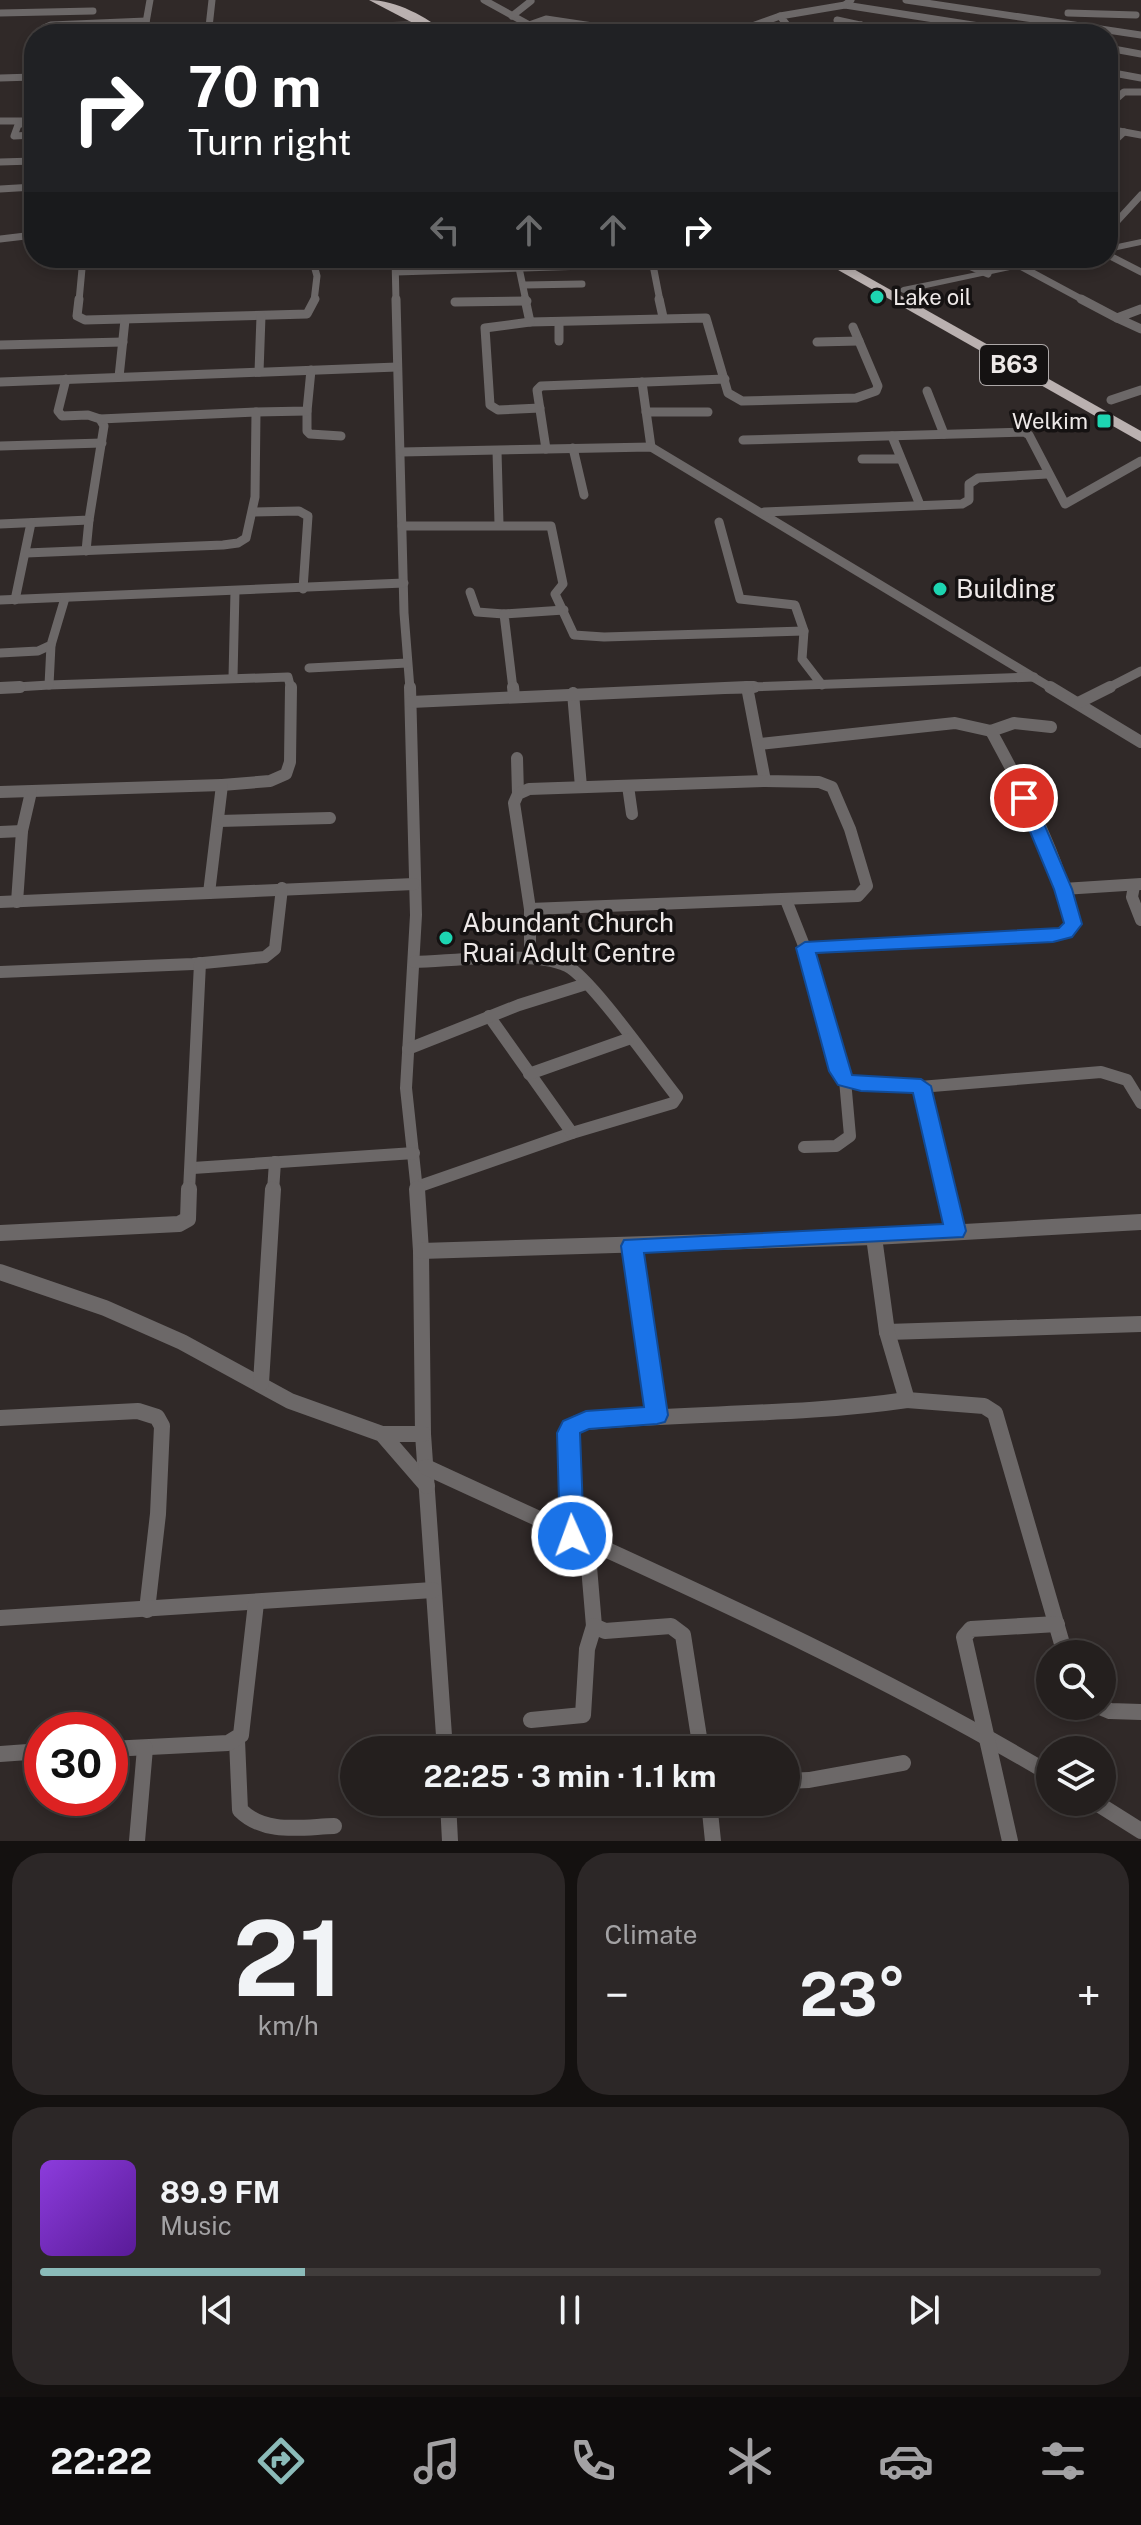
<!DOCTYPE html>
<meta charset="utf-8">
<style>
:root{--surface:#241f1e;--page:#2c2727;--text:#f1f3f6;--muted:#a3a2a4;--line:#413d3c;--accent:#8bbbb9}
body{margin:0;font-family:"Public Sans",sans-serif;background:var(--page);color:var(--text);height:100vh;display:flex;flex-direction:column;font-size:30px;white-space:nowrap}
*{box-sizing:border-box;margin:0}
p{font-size:26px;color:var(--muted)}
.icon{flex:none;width:44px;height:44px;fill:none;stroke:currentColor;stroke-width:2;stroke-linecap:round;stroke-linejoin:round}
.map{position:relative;height:1841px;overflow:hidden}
.panel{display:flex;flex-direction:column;gap:12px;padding:12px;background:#141110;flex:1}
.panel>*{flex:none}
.top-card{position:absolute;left:24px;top:24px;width:1094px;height:244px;border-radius:32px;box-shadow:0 4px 12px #0003,0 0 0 2px var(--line);background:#202124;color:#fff;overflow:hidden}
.buttons{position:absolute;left:1036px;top:1640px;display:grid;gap:16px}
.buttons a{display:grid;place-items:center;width:80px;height:80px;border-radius:50%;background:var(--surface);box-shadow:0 4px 12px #0003,0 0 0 2px var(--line);font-size:40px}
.speed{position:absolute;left:24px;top:1712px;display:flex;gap:16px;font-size:40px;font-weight:700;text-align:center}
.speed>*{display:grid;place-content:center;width:104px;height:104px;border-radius:50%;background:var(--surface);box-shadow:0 4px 12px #0003,0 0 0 2px var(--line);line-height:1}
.speed .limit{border:12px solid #d22;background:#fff;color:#111}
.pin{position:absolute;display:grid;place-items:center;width:68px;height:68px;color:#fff;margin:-34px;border:4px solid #fff;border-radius:50%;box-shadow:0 2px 8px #0007}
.me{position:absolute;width:88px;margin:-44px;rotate:358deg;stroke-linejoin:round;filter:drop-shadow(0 0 6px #0008)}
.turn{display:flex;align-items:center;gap:28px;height:168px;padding:0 32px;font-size:36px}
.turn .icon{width:104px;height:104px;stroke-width:2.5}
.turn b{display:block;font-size:56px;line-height:68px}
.lanes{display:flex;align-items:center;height:76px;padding:0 32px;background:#0003;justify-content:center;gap:40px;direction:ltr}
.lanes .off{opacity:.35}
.big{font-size:60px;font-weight:700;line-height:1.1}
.panel .widget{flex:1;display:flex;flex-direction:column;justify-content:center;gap:12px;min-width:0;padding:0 28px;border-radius:32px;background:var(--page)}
.panel .dial{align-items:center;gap:0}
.dial b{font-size:104px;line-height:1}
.song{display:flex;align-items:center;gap:24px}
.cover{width:96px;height:96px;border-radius:12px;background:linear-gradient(135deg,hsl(270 70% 55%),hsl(270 70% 35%))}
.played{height:8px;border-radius:4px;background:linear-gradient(90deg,var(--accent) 25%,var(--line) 25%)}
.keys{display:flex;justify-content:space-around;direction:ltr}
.heat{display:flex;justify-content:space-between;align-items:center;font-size:44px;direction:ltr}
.panel .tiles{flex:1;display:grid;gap:12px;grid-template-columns:1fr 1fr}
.widget:last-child{grid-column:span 2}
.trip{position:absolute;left:340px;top:1736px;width:460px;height:80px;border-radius:40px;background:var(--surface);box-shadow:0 4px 12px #0003,0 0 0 2px var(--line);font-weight:700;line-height:80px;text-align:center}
.dock{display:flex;height:128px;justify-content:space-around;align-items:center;background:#0e0c0c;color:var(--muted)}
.dock .icon{width:56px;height:56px}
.dock .active{color:var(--accent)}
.dock b{font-size:36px;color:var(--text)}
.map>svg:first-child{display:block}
</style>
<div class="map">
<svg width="1141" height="1841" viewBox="0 0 1141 1841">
<rect width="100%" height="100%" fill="#302928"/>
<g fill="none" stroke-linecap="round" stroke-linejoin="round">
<!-- minor-far3 -->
<g stroke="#6c6868" stroke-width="7">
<path d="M 212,0 L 209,27 L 217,31 L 409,25"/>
<path d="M 484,0 L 546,34"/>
<path d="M 851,0 L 845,5 L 1030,34"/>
<path d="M 906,0 L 1141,35"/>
<path d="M 0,13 L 93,11"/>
<path d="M 1068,13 L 1136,15"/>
<path d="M 512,16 L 531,1"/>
<path d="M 837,20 L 883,30 L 887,34"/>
<path d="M 529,25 L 546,19 L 646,34"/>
<path d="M 43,34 L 44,28 L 51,25 L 146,21"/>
<path d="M 144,34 L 150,0"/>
<path d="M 730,34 L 780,16"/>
<path d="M 778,34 L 787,25 L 780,16 L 845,5"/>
<path d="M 848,34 L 861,25"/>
<path d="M 1108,48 L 1141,54"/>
<path d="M 1108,72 L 1141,78"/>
<path d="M 0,78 L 34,77"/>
<path d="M 1108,106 L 1124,92 L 1141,92"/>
<path d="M 34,120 L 18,125 L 14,136 L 34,135"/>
<path d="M 0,121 L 25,121"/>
<path d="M 1108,129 L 1141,135"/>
<path d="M 1108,147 L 1124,132"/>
<path d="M 0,162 L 34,161"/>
<path d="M 0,189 L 34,187"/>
<path d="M 1108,231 L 1141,195"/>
<path d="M 0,239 L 34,235"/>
<path d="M 1108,255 L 1141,272"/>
<path d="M 312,258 L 317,276 L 314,301"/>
<path d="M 395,258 L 396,301"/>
<path d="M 950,258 L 988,274"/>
<path d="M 81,261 L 221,258"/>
<path d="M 649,264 L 699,262"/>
<path d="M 1020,266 L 1085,301"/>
<path d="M 519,268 L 526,301"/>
<path d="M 396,272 L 649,264 L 653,265 L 660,301"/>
<path d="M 524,285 L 582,284"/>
<path d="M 79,301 L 83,258"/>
</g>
<!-- minor-far2 -->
<g stroke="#6c6868" stroke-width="9">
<path d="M 79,299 L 77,316 L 85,320 L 307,314 L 315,299"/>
<path d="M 396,299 L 404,613 L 410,689"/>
<path d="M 525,299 L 530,322 L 706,318 L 728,393 L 742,401 L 856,398 L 876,391 L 878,386 L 853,327"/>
<path d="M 659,299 L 663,317"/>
<path d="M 1081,299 L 1117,318"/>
<path d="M 455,302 L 527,301"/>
<path d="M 1141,309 L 1117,318 L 1141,329"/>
<path d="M 530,322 L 485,328 L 490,405 L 498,410 L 540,408"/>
<path d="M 559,322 L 559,341"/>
<path d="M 817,342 L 859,341"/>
<path d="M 0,345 L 123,342"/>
<path d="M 259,372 L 261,316"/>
<path d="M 119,377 L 125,320"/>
<path d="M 0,382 L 397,367"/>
<path d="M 642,382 L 651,447"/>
<path d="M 927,391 L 944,434"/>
<path d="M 1111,400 L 1141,390"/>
<path d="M 307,411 L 307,431 L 310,434 L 341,436"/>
<path d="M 256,412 L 307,411 L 311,370"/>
<path d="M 646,412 L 708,412"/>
<path d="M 892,436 L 920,505"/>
<path d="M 743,440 L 1024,432 L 1029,435 L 1065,504 L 1141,461"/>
<path d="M 0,446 L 102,443"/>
<path d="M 573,448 L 584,495"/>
<path d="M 546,449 L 537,390 L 541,386 L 725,379"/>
<path d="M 497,451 L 499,524"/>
<path d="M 401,452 L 651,447 L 1053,689"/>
<path d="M 862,459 L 900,459"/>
<path d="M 254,512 L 299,511 L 308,516 L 303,589"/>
<path d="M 764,512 L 962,504 L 969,500 L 969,484 L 978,478 L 1047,474"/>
<path d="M 719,522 L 740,599 L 795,605 L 804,631 L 802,659 L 822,685"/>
<path d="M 0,524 L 89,520 L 104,426 L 100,419 L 88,415 L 62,416 L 58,411 L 66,379"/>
<path d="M 402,526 L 551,526 L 563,584 L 555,594 L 574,635 L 604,637 L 804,631"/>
<path d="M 86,551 L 89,520"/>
<path d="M 26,553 L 223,545 L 238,543 L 246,538 L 255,497 L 256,412 L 100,419"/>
<path d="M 470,592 L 477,612 L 504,614"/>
<path d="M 0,600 L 404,583"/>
<path d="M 15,600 L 31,523"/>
<path d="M 0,653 L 38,651 L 51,645 L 65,598"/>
<path d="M 309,668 L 407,663"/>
<path d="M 233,677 L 235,591"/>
<path d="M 49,685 L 288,677 L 291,689"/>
<path d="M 747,687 L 1034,677"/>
<path d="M 0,688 L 49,685 L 51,645"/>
<path d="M 513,689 L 504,614 L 564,610"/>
<path d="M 707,689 L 747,689"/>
<path d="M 1106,689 L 1141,671"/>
</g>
<!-- minor-far1 -->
<g stroke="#6c6868" stroke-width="12">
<path d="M 410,687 L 416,915 L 406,1088 L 417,1191"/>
<path d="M 513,687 L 514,696"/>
<path d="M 747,687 L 754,687"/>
<path d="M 1050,687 L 1141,742"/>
<path d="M 0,688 L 20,687"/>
<path d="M 573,693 L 581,787"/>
<path d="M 411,702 L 747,687 L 765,781 L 819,782 L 832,787 L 850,829 L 867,886 L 858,896 L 530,909"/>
<path d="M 1080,702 L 1110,687"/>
<path d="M 759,744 L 955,723 L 991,731 L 1014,723 L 1051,727"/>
<path d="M 517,758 L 518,794"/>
<path d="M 222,785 L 270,781 L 286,774 L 290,762 L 291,687"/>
<path d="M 628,786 L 632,814"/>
<path d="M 0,792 L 222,785 L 209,893"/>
<path d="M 219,821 L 330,818"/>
<path d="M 0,832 L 22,831"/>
<path d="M 1134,886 L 1132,897 L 1141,920"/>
<path d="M 1063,889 L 1141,884"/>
<path d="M 786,900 L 805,948 L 839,1071 L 845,1080 L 920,1087 L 1101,1072 L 1127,1080 L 1141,1103"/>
<path d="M 0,902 L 414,884"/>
<path d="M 17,902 L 22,831 L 31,792"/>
<path d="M 805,948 L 1053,936 L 1071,929 C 1069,871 1019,783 991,731"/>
<path d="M 530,958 L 530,909 L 514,803 L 518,794 L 529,789 L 765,781"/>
<path d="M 414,962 C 452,961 534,950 567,966 C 591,978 656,1071 677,1097 L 673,1103 L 572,1133 L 417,1187"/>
<path d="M 0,972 L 193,964 L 265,957 L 275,949 L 282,888"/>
<path d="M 489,1016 L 572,1133"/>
<path d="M 408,1049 L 519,1005 L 586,984"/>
<path d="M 529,1074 L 628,1039"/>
<path d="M 921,1086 L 946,1191"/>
<path d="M 804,1147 L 836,1146 L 850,1136 L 845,1080"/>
<path d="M 193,1168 L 414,1153"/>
<path d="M 189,1191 L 200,963"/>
<path d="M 273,1191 L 275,1162"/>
</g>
<!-- minor -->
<g stroke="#6c6868" stroke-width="16">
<path d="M 417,1189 L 421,1251 L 423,1434 L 445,1750"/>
<path d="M 945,1189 L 955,1231"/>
<path d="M 0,1233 L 179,1224 L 188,1219 L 189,1189"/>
<path d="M 632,1246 L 657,1415"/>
<path d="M 421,1251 L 874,1237 L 1141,1222"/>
<path d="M 0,1272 L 105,1308 L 182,1342 L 290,1401 L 382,1434 L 427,1486"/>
<path d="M 887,1332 L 1141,1324"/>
<path d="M 261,1383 L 273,1189"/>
<path d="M 907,1400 L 984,1406 L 995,1413 L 1065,1654"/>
<path d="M 0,1418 L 138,1411 L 157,1417 L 162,1426 L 158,1514 L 147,1610"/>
<path d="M 382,1434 L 423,1434"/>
<path d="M 426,1467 C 637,1565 850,1655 1050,1774"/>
<path d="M 572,1536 L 569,1433 L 577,1423 C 687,1412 798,1416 907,1400 L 887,1332 L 874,1237"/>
<path d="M 587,1543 L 594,1626 L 605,1631 L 671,1626 L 683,1635 L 701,1750"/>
<path d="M 0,1618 L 433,1590"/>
<path d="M 1098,1706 L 1110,1711 L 1141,1712"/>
<path d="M 531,1720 L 583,1715 L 587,1649 L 594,1626"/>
<path d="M 237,1740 L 240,1810 C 265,1835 302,1827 334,1826"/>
<path d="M 110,1749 L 228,1743 L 241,1735 L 256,1603"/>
<path d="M 0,1754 L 42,1751"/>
<path d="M 786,1781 L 809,1780 L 903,1763"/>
<path d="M 448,1802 L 450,1841"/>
<path d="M 709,1802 L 713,1841"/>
<path d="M 1095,1802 L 1141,1831"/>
<path d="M 137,1841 L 145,1748"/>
<path d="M 1010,1841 L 964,1637 L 971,1629 L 1057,1624"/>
</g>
<!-- tertiary -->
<g fill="#6c6868" fill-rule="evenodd">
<path d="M 1141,239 L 1141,245 L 1108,252 L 1108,246 Z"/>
<path d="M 1047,258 L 1066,258 L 903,293 L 898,290 L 903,287 Z"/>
</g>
<!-- trunk -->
<g fill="#bab1b0" fill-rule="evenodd">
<path d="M 369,0 C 396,0 427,17 447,34 L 434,34 Z"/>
<path d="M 817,258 L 834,258 L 1141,431 L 1141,442 Z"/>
</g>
</g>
<!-- route -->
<path fill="#1a73e8" stroke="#114b97" stroke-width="2" d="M 1024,793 L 1033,798 L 1072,889 L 1082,924 L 1072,937 L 1053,942 L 816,953 L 852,1075 L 921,1079 L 931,1086 L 966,1231 L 963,1237 L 644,1253 L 668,1415 L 665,1422 L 657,1424 L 589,1429 L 580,1433 L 584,1536 L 580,1543 L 572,1546 L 564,1543 L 560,1536 L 557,1433 L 563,1421 L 586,1411 L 644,1407 L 621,1246 L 624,1240 L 943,1224 L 913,1093 L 861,1091 L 838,1085 L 829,1071 L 796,948 L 805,942 L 1059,928 L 1064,923 L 1054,889 L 1016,798 Z"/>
<!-- markers -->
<g fill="#1dd5b1" stroke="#151212" stroke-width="3">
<circle cx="877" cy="297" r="8"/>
<rect x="1096" y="413" width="16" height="16" rx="4"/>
<circle cx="940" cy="589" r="8"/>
<circle cx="446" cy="938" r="8"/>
</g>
<g text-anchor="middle" stroke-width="7" stroke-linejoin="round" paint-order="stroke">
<!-- far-poi labels -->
<g font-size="22" fill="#eee9e8" stroke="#151212" text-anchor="start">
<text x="893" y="305">Lake oil</text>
<text x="1088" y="429" text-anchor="end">Welkim</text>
</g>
<!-- shield labels -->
<rect fill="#151212" stroke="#ada8a8" stroke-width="2" x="980" y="345" width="68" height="40" rx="6"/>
<g font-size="24" font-weight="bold" fill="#eee9e8">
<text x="1014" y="373">B63</text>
</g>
<!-- poi labels -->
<g font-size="26" fill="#eee9e8" stroke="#151212" text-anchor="start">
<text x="956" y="598">Building</text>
<text x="462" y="932">Abundant Church<tspan x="462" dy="30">Ruai Adult Centre</tspan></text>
</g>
</g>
</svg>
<div class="buttons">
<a><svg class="icon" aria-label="search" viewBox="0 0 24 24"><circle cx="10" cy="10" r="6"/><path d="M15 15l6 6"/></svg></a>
<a><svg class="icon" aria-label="layers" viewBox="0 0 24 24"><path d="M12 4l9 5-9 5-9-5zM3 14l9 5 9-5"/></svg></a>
</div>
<div class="speed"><div class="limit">30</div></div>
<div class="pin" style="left:1024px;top:798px;background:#d93025"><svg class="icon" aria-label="arrive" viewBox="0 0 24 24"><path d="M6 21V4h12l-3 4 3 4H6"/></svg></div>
<svg class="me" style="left:572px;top:1536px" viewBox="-20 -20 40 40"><circle r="17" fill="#1a73e8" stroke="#fff" stroke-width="3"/><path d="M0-11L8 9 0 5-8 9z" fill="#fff"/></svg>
<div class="trip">22:25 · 3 min · 1.1 km</div>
<div class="top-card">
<div class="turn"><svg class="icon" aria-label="right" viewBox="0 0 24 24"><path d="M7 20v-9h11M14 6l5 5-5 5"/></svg><div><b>70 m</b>Turn right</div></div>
<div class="lanes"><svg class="icon off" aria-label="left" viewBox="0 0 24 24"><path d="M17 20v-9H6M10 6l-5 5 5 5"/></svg><svg class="icon off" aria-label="ahead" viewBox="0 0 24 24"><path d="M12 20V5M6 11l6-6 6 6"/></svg><svg class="icon off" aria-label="ahead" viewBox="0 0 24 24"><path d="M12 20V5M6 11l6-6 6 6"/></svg><svg class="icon" aria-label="right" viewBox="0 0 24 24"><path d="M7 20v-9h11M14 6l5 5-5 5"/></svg></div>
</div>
</div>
<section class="panel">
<div class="tiles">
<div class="widget dial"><b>21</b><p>km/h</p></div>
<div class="widget"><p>Climate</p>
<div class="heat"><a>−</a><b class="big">23°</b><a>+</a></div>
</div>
<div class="widget">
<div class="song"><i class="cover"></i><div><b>89.9 FM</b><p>Music</p></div></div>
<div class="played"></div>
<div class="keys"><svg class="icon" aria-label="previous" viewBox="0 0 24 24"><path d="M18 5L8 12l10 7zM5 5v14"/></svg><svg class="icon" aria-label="pause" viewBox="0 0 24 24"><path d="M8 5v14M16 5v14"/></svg><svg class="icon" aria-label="next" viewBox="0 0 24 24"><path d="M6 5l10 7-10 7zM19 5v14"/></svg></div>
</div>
</div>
</section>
<nav class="dock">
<b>22:22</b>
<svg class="icon active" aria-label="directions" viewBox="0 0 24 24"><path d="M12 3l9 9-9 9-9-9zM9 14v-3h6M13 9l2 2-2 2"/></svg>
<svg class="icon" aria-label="music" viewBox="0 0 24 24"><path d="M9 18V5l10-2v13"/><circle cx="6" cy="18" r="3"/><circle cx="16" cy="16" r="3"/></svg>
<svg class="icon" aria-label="phone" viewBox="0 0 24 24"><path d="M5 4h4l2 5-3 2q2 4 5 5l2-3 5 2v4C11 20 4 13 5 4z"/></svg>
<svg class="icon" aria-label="climate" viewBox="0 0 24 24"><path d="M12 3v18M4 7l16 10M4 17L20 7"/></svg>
<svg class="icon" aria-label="car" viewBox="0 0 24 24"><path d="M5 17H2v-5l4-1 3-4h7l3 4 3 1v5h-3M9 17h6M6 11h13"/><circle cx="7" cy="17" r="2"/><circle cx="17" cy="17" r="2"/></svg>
<svg class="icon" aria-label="filters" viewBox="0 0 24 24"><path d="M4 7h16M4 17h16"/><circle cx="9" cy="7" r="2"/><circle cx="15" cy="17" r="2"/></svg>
</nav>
